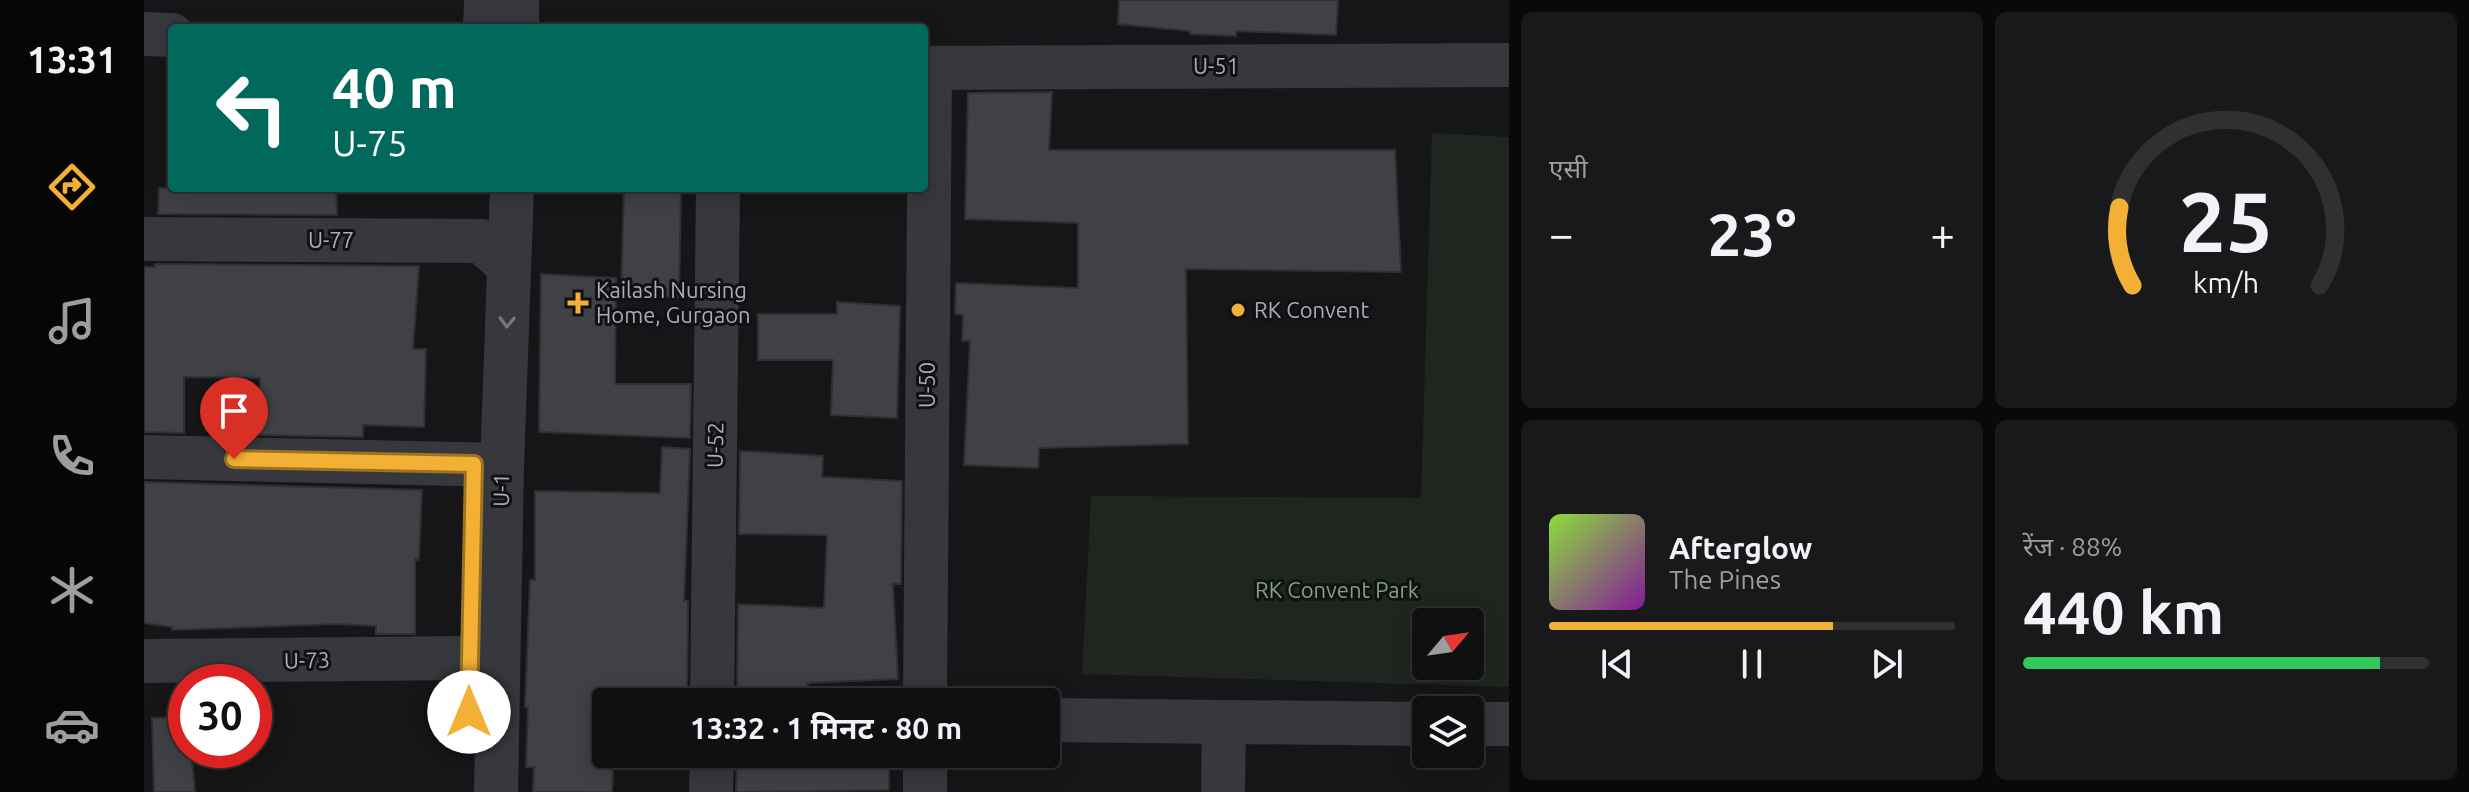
<!DOCTYPE html>
<html lang="hi">
<meta charset="utf-8">
<style>
:root{--surface:#101012;--page:#19191b;--text:#f1f3f6;--muted:#9c9d9f;--line:#303032;--accent:#f2b134}
body{margin:0;font-family:Ubuntu,"Noto Sans Devanagari",sans-serif;background:var(--page);color:var(--text);height:100vh;display:flex;flex-direction:column;font-size:30px;white-space:nowrap}
*{box-sizing:border-box;margin:0}
p{font-size:26px;color:var(--muted)}
.icon{flex:none;width:44px;height:44px;fill:none;stroke:currentColor;stroke-width:2;stroke-linecap:round;stroke-linejoin:round}
.map{position:relative;flex:1;overflow:hidden}
.drawer{display:flex;flex-direction:column;gap:12px;padding:12px;background:#09090a;width:960px}
.drawer>*{flex:none}
.hud{position:absolute;left:24px;top:24px;width:760px;height:168px;border-radius:8px;box-shadow:0 4px 20px #0003,0 0 0 2px var(--line);background:#00695c;color:#fff;overflow:hidden}
.needle{width:52px;rotate:61deg}
.buttons{position:absolute;left:1268px;top:608px;display:grid;gap:16px}
.buttons a{display:grid;place-items:center;width:72px;height:72px;border-radius:8px;background:var(--surface);box-shadow:0 4px 20px #0003,0 0 0 2px var(--line);font-size:40px}
.speed{position:absolute;left:24px;top:664px;display:flex;gap:16px;font-size:40px;font-weight:700;text-align:center}
.speed>*{display:grid;place-content:center;width:104px;height:104px;border-radius:50%;background:var(--surface);box-shadow:0 4px 20px #0003,0 0 0 2px var(--line);line-height:1}
.speed .limit{border:12px solid #d22;background:#fff;color:#111}
.pin{position:absolute;display:grid;place-items:center;width:68px;height:68px;color:#fff;margin:-82px -34px;border-radius:50% 50% 50% 0;rotate:-45deg;box-shadow:0 0 8px #0007}
.pin .icon{rotate:45deg}
.me{position:absolute;width:88px;margin:-44px;rotate:0deg;stroke-linejoin:round;filter:drop-shadow(0 0 6px #0008)}
.turn{display:flex;align-items:center;gap:28px;height:168px;padding:0 32px;font-size:36px}
.turn .icon{width:104px;height:104px;stroke-width:2.5}
.turn b{display:block;font-size:56px;line-height:68px}
.big{font-size:60px;font-weight:700;line-height:1.1}
.drawer .widget{flex:1;display:flex;flex-direction:column;justify-content:center;gap:12px;min-width:0;padding:0 28px;border-radius:12px;background:var(--page)}
.drawer .dial{align-items:center;gap:0}
.dial svg{height:208px;overflow:visible;fill:none;stroke:var(--line);stroke-width:7;stroke-linecap:round;text-anchor:middle}
.dial text{fill:var(--text);stroke:none}
.song{display:flex;align-items:center;gap:24px}
.cover{width:96px;height:96px;border-radius:12px;background:linear-gradient(135deg,hsl(90 70% 55%),hsl(290 70% 35%))}
.played{height:8px;border-radius:4px;background:linear-gradient(90deg,var(--accent) 70%,var(--line) 70%)}
.keys{display:flex;justify-content:space-around;direction:ltr}
.heat{display:flex;justify-content:space-between;align-items:center;font-size:44px;direction:ltr}
.charge{height:12px;border-radius:6px;background:linear-gradient(90deg,#34c759 88%,var(--line) 0)}
.drawer .tiles{flex:1;display:grid;gap:12px;grid-template-columns:repeat(2,1fr)}
.trip{position:absolute;left:448px;top:688px;width:468px;height:80px;border-radius:8px;background:var(--surface);box-shadow:0 4px 20px #0003,0 0 0 2px var(--line);font-weight:700;line-height:80px;text-align:center}
main{display:flex;flex:1;min-height:0}
.tabs{display:flex;flex-direction:column;width:144px;justify-content:space-around;align-items:center;background:#060607;color:var(--muted)}
.tabs .icon{width:56px;height:56px}
.tabs .current{color:var(--accent)}
.tabs b{font-size:36px;color:var(--text)}
.map>svg:first-child{display:block}
</style>
<main>
<nav class="tabs">
<b>13:31</b>
<svg class="icon current" aria-label="directions" viewBox="0 0 24 24"><path d="M12 3l9 9-9 9-9-9zM9 14v-3h6M13 9l2 2-2 2"/></svg>
<svg class="icon" aria-label="music" viewBox="0 0 24 24"><path d="M9 18V5l10-2v13"/><circle cx="6" cy="18" r="3"/><circle cx="16" cy="16" r="3"/></svg>
<svg class="icon" aria-label="phone" viewBox="0 0 24 24"><path d="M5 4h4l2 5-3 2q2 4 5 5l2-3 5 2v4C11 20 4 13 5 4z"/></svg>
<svg class="icon" aria-label="climate" viewBox="0 0 24 24"><path d="M12 3v18M4 7l16 10M4 17L20 7"/></svg>
<svg class="icon" aria-label="car" viewBox="0 0 24 24"><path d="M5 17H2v-5l4-1 3-4h7l3 4 3 1v5h-3M9 17h6M6 11h13"/><circle cx="7" cy="17" r="2"/><circle cx="17" cy="17" r="2"/></svg>
</nav>
<div class="map">
<svg width="1365" height="792" viewBox="0 0 1365 792">
<rect width="100%" height="100%" fill="#161618"/>
<!-- green -->
<path fill="#1e261f" fill-rule="evenodd" d="M 1288,133 L 1365,137 L 1365,687 L 938,674 L 947,496 L 1277,498 ZM 1282,622 L 1326,622 L 1326,666 L 1282,666 Z"/>
<!-- building -->
<g fill="#404145" stroke="#303034" stroke-width="2">
<path d="M 975,0 L 1194,0 L 1192,35 L 1092,31 L 1092,36 L 1046,34 L 1046,31 L 974,24 Z"/>
<path d="M 908,92 L 905,150 L 1251,150 L 1257,272 L 1042,269 L 1044,444 L 895,448 L 894,468 L 820,465 L 826,341 L 818,341 L 819,315 L 811,314 L 812,283 L 934,288 L 934,223 L 821,219 L 824,93 Z"/>
<path d="M 15,188 L 192,188 L 193,215 L 14,214 Z"/>
<path d="M 480,188 L 537,188 L 535,297 L 477,296 Z"/>
<path d="M 11,264 L 275,266 L 269,349 L 282,349 L 280,427 L 219,425 L 219,437 L 115,435 L 116,378 L 40,377 L 40,433 L 0,432 L 0,267 L 11,267 Z"/>
<path d="M 397,274 L 472,278 L 471,384 L 547,384 L 546,438 L 395,432 Z"/>
<path d="M 693,302 L 756,306 L 753,418 L 687,415 L 689,360 L 614,360 L 614,314 L 693,314 Z"/>
<path d="M 518,447 L 546,449 L 540,601 L 544,601 L 543,702 L 462,702 L 462,754 L 470,754 L 468,792 L 389,792 L 390,767 L 382,767 L 384,707 L 381,707 L 386,580 L 391,580 L 391,491 L 516,493 Z"/>
<path d="M 596,451 L 679,456 L 678,477 L 758,481 L 757,584 L 749,584 L 754,679 L 664,683 L 663,702 L 593,702 L 594,604 L 680,608 L 683,535 L 595,534 Z"/>
<path d="M 0,482 L 278,490 L 275,560 L 271,559 L 271,634 L 232,634 L 232,626 L 193,624 L 28,630 L 28,627 L 0,623 Z"/>
<path d="M 42,717 L 42,750 L 47,750 L 51,792 L 10,792 L 8,718 Z"/>
<path d="M 593,754 L 662,754 L 662,759 L 745,758 L 745,790 L 592,792 Z"/>
</g>
<g fill="none" stroke-linecap="round" stroke-linejoin="round">
<!-- minor -->
<g stroke="#37383d" stroke-width="44">
<path d="M 341,28 L 342,0"/>
<path d="M 373,28 L 373,0"/>
<path d="M 0,34 L 28,35"/>
<path d="M 780,68 L 1365,65"/>
<path d="M 0,239 L 337,241 L 365,266"/>
<path d="M 0,457 L 358,465"/>
<path d="M 0,661 L 325,658"/>
<path d="M 568,702 L 574,188"/>
<path d="M 781,702 L 786,68"/>
<path d="M 902,720 L 1282,724"/>
<path d="M 1326,724 L 1365,724"/>
<path d="M 781,754 L 781,792"/>
<path d="M 352,792 L 358,465 L 368,188"/>
<path d="M 567,792 L 568,754"/>
<path d="M 1079,792 L 1080,722"/>
</g>
</g>
<!-- one-way arrows -->
<defs><path id="oneway-chevron" d="M-2-3.5L2.5 0L-2 3.5" fill="none" stroke-width="1.6" stroke-linecap="round" stroke-linejoin="round" transform="scale(2)"/></defs>
<use stroke="#757881" href="#oneway-chevron" transform="translate(363 322) rotate(92)"/>
<g fill="none" stroke-linecap="round" stroke-linejoin="round">
<!-- route casing -->
<g stroke="#9d7322" stroke-width="20">
<path id="route" d="M 90,459 L 330,464 L 325,712"/>
</g>
<!-- route -->
<use href="#route" stroke="#f2b134" stroke-width="14"/>
</g>
<!-- markers -->
<g fill="#f2b134" stroke="#111113" stroke-width="3">
<path d="M430 291h8v8h8v8h-8v8h-8v-8h-8v-8h8z"/>
<circle cx="1094" cy="310" r="8"/>
</g>
<g text-anchor="middle" stroke-width="6" stroke-linejoin="round" paint-order="stroke">
<!-- street labels -->
<g font-size="22" fill="#a8adb8" stroke="#111113">
<text x="1072" y="74">U-51</text>
<text x="187" y="248">U-77</text>
<text transform="translate(783 385) rotate(-90)" y="8">U-50</text>
<text transform="translate(571 445) rotate(-89)" y="8">U-52</text>
<text transform="translate(357 490) rotate(-89)" y="8">U-1</text>
<text transform="translate(163 660) rotate(-1)" y="8">U-73</text>
</g>
<!-- poi labels -->
<g font-size="22" fill="#a8adb8" stroke="#111113" text-anchor="start">
<text x="452" y="298">Kailash Nursing<tspan x="452" dy="25">Home, Gurgaon</tspan></text>
<text x="1110" y="318">RK Convent</text>
</g>
<!-- park labels -->
<g font-size="22" fill="#7fa381" stroke="#111113">
<text x="1193" y="598">RK Convent Park</text>
</g>
</g>
</svg>
<div class="buttons">
<a><svg class="needle" viewBox="-14 -14 28 28"><path d="M0-13l5 13h-10z" fill="#e53935"/><path d="M0 13l5-13h-10z" fill="#9c9d9f"/></svg></a>
<a><svg class="icon" aria-label="layers" viewBox="0 0 24 24"><path d="M12 4l9 5-9 5-9-5zM3 14l9 5 9-5"/></svg></a>
</div>
<div class="speed"><div class="limit">30</div></div>
<div class="pin" style="left:90px;top:459px;background:#d93025"><svg class="icon" aria-label="arrive" viewBox="0 0 24 24"><path d="M6 21V4h12l-3 4 3 4H6"/></svg></div>
<svg class="me" style="left:325px;top:712px" viewBox="-20 -20 40 40"><circle r="19" fill="#fff"/><path d="M0-13L10 11 0 6-10 11z" fill="#f2b134"/></svg>
<div class="trip">13:32 · 1 मिनट · 80 m</div>
<div class="hud">
<div class="turn"><svg class="icon" aria-label="left" viewBox="0 0 24 24"><path d="M17 20v-9H6M10 6l-5 5 5 5"/></svg><div><b>40 m</b>U-75</div></div>
</div>
</div>
<section class="drawer">
<div class="tiles">
<div class="widget"><p>एसी</p>
<div class="heat"><a>−</a><b class="big">23°</b><a>+</a></div>
</div>
<div class="widget dial"><svg viewBox="0 0 100 80">
<path d="M14 69A42 42 0 1 1 86 69"/>
<path d="M14 69A42 42 0 0 1 9 39" stroke="#f2b134"/>
<text x="50" y="56" font-size="32" font-weight="700">25</text>
<text x="50" y="72" font-size="11">km/h</text>
</svg></div>
<div class="widget">
<div class="song"><i class="cover"></i><div><b>Afterglow</b><p>The Pines</p></div></div>
<div class="played"></div>
<div class="keys"><svg class="icon" aria-label="previous" viewBox="0 0 24 24"><path d="M18 5L8 12l10 7zM5 5v14"/></svg><svg class="icon" aria-label="pause" viewBox="0 0 24 24"><path d="M8 5v14M16 5v14"/></svg><svg class="icon" aria-label="next" viewBox="0 0 24 24"><path d="M6 5l10 7-10 7zM19 5v14"/></svg></div>
</div>
<div class="widget"><p>रेंज · 88%</p><b class="big">440 km</b><div class="charge"></div></div>
</div>
</section>
</main>
